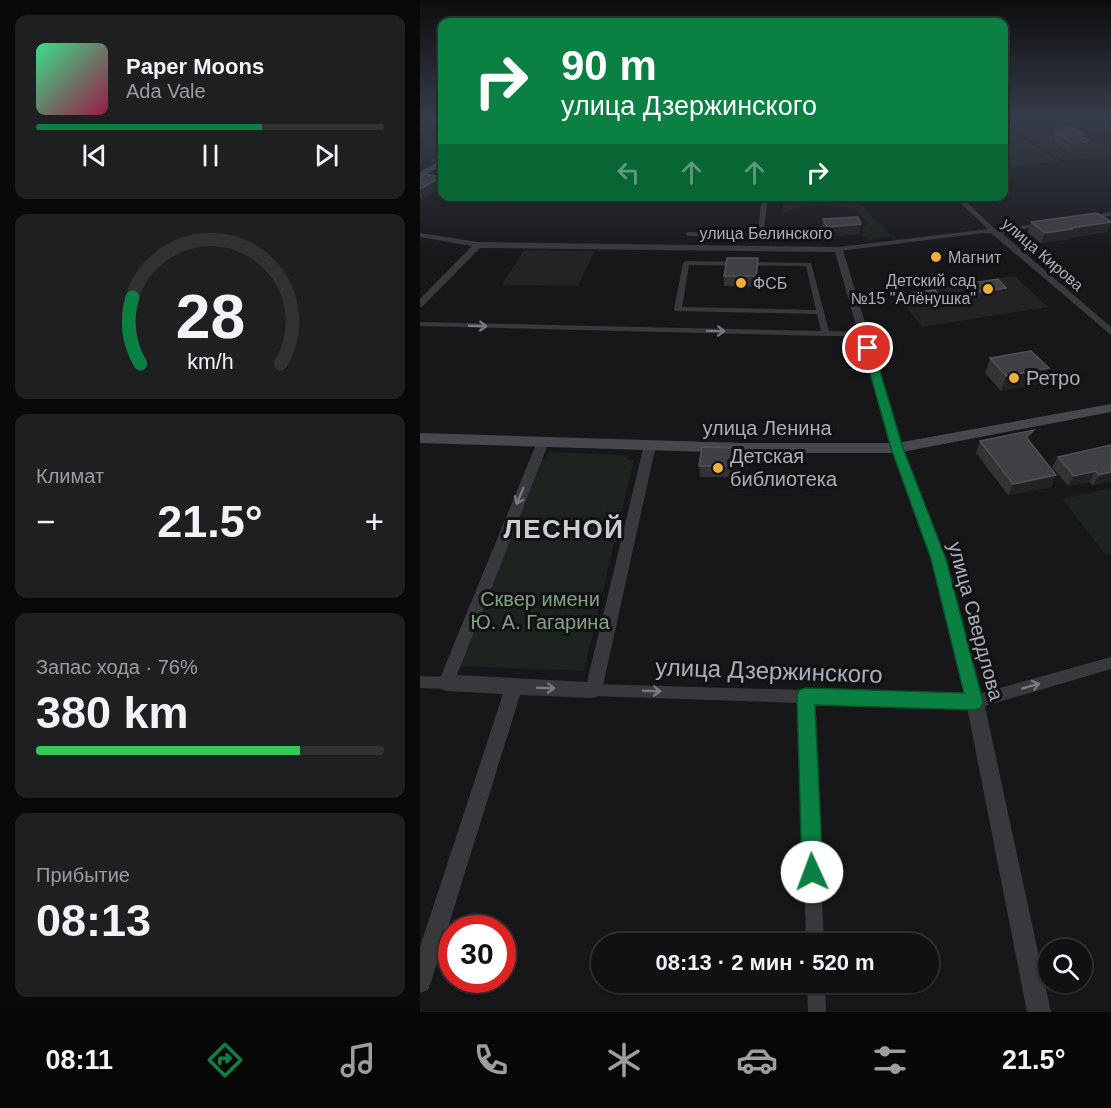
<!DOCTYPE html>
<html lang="ru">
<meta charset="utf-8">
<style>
:root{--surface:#111113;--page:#1e1f21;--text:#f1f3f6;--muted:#9c9da0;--line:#303133;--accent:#0b8043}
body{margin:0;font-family:Helvetica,sans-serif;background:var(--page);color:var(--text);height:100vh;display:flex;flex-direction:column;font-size:22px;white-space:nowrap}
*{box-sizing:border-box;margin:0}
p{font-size:20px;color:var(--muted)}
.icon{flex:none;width:33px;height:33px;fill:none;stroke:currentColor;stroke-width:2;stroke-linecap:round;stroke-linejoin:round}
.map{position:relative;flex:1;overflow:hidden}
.drawer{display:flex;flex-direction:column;gap:15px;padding:15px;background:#09090a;width:420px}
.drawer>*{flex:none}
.top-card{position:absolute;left:18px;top:18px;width:570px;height:183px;border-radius:12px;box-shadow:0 2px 4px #0004,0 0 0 2px var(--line);background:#0b8043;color:#fff;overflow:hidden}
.buttons{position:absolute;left:618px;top:939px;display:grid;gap:12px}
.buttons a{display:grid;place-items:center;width:54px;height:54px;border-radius:50%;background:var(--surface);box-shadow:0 2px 4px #0004,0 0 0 2px var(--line);font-size:30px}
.speed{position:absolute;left:18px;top:915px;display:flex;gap:12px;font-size:30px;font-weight:700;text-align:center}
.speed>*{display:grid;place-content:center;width:78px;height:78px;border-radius:50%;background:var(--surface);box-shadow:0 2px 4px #0004,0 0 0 2px var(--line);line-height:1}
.speed .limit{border:9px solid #d22;background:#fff;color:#111}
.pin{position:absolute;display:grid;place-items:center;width:51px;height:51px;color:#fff;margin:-26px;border:3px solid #fff;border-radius:50%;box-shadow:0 2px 6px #0007}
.me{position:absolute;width:66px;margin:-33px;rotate:358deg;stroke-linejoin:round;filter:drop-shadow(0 0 4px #0008)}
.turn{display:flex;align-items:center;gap:21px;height:126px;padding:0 24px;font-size:27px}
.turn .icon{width:78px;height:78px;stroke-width:2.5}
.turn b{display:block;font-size:42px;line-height:51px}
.lanes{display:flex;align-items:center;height:57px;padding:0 24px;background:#0003;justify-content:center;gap:30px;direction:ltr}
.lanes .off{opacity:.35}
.big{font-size:45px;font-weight:700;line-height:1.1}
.drawer .widget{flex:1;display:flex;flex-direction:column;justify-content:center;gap:9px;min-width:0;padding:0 21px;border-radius:12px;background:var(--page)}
.drawer .dial{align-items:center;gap:0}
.dial svg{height:156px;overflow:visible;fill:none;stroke:var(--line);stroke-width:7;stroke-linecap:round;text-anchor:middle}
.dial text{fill:var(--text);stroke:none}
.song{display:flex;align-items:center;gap:18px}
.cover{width:72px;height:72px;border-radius:9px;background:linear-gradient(135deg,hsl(150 70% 55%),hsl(340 70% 35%))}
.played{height:6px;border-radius:3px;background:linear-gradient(90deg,var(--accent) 65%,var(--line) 65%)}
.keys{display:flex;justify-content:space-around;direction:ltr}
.heat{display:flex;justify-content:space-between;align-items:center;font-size:33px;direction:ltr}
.charge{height:9px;border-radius:4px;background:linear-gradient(90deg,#34c759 76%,var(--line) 0)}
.trip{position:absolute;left:171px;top:933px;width:348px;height:60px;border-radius:30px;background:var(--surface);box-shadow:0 2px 4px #0004,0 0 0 2px var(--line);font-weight:700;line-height:60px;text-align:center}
.menu{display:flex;height:96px;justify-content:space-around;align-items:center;background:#070708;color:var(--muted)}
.menu .icon{width:42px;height:42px}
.menu .selected{color:var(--accent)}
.menu b{font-size:27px;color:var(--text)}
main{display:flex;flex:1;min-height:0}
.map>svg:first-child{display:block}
</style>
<main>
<section class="drawer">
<div class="widget">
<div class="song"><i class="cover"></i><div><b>Paper Moons</b><p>Ada Vale</p></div></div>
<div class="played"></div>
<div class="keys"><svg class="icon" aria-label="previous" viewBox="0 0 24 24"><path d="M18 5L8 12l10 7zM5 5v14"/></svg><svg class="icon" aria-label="pause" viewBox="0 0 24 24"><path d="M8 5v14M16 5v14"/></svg><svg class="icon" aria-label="next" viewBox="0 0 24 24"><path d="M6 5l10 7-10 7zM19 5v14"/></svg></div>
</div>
<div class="widget dial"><svg viewBox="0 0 100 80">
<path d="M14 69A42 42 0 1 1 86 69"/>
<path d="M14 69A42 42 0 0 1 10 35" stroke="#0b8043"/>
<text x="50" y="56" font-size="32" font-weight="700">28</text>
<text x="50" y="72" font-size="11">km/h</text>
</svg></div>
<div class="widget"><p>Климат</p>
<div class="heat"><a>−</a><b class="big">21.5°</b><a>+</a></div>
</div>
<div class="widget"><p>Запас хода · 76%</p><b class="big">380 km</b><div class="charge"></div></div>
<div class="widget"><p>Прибытие</p><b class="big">08:13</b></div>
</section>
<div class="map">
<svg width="691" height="1012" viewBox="0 0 691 1012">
<rect width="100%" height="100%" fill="#171719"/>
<!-- built -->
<g fill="#232325">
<path d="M 0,118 L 22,118 L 22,152 L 0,164 Z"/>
<path d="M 615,128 L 659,134 L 683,144 L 691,155 L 643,160 L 596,131 Z"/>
<path d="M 591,131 L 639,161 L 584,167 L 584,132 Z"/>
<path d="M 104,250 L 175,251 L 158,286 L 82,285 Z"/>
<path d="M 595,276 L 628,307 L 502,327 L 476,294 Z"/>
</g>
<!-- green -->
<g fill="#1d231e">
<path d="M 363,197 L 434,197 L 471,236 L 450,240 L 442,235 L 441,230 L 448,224 L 437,209 C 413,206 383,201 362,215 Z"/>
<path d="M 128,452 L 208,455 L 207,460 L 214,460 L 164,671 L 38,666 L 119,459 L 126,459 Z"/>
<path d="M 691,488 L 691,554 L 686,555 L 642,499 Z"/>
</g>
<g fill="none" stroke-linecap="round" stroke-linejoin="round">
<!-- minor -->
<g fill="#38393d" fill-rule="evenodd">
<path d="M 12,159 L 22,160 L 22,162 L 12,161 Z"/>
<path d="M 342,196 L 348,196 L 343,236 L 268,236 L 265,234 L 268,232 L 338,233 Z"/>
<path d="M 533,196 L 540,196 L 576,230 L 621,223 L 624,225 L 581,234 L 564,233 L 419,251 L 416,249 L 419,247 L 568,229 Z"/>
<path d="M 691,212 L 691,216 L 669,219 L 666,217 Z"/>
<path d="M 266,261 L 391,263 L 409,331 L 444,332 L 448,334 L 444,336 L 406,336 L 0,326 L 0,322 L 401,331 L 397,314 L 255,311 L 254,309 L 263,263 ZM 269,265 L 386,266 L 396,310 L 262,307 Z"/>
<path d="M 691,657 L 691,669 L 555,709 L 393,703 L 404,944 L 386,944 L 380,703 L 173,696 L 168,694 L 166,690 L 168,686 L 173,684 L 555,695 Z"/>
<path d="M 0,676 L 26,677 L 31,679 L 33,683 L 31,687 L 26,689 L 0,688 Z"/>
<path d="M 387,982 L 405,982 L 406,1012 L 388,1012 Z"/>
</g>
<!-- tertiary -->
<g fill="#38393d" fill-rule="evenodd">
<path d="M 572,230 L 578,230 L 691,327 L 691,335 L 572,234 Z"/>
<path d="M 0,233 L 58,242 L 422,247 L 483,448 L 526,559 L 564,702 L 631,1012 L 607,1012 L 546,702 L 512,559 L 471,448 L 415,252 L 60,248 L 3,306 L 0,307 L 0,299 L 52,246 L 0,237 Z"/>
<path d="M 123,438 L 129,442 L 37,675 L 167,682 L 224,445 L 230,441 L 236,445 L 182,690 L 179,696 L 173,698 L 100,695 L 11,982 L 8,990 L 0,993 L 0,947 L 83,694 L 26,691 L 20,689 L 18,683 L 117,442 Z"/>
</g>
<!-- secondary -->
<g fill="#46484d" fill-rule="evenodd">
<path d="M 19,161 L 22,161 L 22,166 L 0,177 L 0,172 Z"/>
<path d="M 691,404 L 691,412 L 477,453 L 324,453 L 0,443 L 0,433 L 324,443 L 477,443 Z"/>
</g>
</g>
<!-- wall -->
<g fill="#333336">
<path d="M 635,128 L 664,138 L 669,141 L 666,150 L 648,151 L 634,142 L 635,138 L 632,136 Z"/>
<path d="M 0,177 L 3,199 L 0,198 Z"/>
<path d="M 403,219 L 440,234 L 406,237 L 402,229 Z"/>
<path d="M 611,222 L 691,222 L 686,232 L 649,238 L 649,239 L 621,243 L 608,233 Z"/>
<path d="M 338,269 L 336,287 L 304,286 L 304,276 Z"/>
<path d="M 552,283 L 586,288 L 585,292 L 559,295 L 551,287 Z"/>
<path d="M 490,293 L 522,298 L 522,302 L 496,305 L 489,297 Z"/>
<path d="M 570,358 L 629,368 L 622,383 L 581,391 L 565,373 Z"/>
<path d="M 560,441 L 609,441 L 636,475 L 631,487 L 588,495 L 556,453 Z"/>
<path d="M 691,445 L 691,481 L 673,485 L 669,482 L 648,486 L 632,467 L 638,457 Z"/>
<path d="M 315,459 L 314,477 L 280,477 L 279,466 Z"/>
</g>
<!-- shaded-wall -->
<g fill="#222224">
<path d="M 659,135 L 665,135 L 662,141 L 669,141 L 666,150 L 648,151 L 651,142 Z"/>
<path d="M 21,177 L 22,182 L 22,187 L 3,199 L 0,189 Z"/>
<path d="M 691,222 L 686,232 L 649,238 L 649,239 L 621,243 L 625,233 L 651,228 Z"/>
<path d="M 441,224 L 440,234 L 406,237 L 407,227 Z"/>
<path d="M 586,288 L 585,292 L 559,295 L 560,292 Z"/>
<path d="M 522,298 L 522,302 L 496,305 L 497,302 Z"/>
<path d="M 629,368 L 622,383 L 581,391 L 586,376 Z"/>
<path d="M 614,430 L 609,441 L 606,437 Z"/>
<path d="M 314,448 L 315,459 L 314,477 L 313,466 Z"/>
<path d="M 676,471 L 669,482 L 648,486 L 654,476 Z"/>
<path d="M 691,472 L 691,481 L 673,485 L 679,475 Z"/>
<path d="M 636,475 L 631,487 L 588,495 L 593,484 Z"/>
</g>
<!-- building -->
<g fill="#404044" stroke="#505256" stroke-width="1.5">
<path d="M 651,126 L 665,135 L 659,135 L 669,141 L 651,142 L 636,133 L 643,133 L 635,128 Z"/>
<path d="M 5,174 L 21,177 L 0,189 L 0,177 Z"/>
<path d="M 677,213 L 691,222 L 651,228 L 652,229 L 625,233 L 611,222 Z"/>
<path d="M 438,217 L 441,224 L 407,227 L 403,219 Z"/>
<path d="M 307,258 L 338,258 L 336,276 L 304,276 Z"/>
<path d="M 578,279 L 586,288 L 560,292 L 552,283 Z"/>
<path d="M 515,290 L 522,298 L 497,302 L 490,293 Z"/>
<path d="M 611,351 L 629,368 L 586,376 L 570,358 Z"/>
<path d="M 614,430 L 606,437 L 636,475 L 593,484 L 560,441 Z"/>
<path d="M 691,445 L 691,472 L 679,475 L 676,471 L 654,476 L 638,457 Z"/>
<path d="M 282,447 L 314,448 L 313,466 L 279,466 Z"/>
</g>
<!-- one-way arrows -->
<defs><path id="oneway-shaft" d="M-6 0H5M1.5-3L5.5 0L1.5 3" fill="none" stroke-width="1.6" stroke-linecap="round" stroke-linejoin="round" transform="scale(1.5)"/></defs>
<g stroke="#767981">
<use href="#oneway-shaft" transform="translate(58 326) rotate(2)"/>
<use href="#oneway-shaft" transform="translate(296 331) rotate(1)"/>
<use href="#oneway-shaft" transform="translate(100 496) rotate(113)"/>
<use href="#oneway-shaft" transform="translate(611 686) rotate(-16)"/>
<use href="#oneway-shaft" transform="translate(126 688) rotate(2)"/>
<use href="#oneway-shaft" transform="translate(232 691) rotate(2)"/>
</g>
<!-- sky -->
<linearGradient id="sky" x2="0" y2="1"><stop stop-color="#0d0d0e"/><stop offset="0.45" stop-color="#363c49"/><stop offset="1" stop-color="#363c49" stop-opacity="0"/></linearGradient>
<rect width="691" height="260" fill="url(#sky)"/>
<!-- route -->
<path fill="#0b8043" stroke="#07532c" stroke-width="1.5" d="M 448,345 L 453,348 L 483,448 L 526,559 L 563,702 L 561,708 L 555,710 L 395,705 L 403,872 L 399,879 L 392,883 L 385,879 L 382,872 L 377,696 L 379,690 L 386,688 L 544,693 L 511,559 L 471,448 L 443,348 Z"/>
<!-- markers -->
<g fill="#efb038" stroke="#121214" stroke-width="2">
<circle cx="516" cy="257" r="6"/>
<circle cx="321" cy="283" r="6"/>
<circle cx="568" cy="289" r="6"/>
<circle cx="594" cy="378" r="6"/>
<circle cx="298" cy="468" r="6"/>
</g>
<g text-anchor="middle" stroke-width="6" stroke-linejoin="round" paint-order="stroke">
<!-- far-street labels -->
<g font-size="16" fill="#a9aeb8" stroke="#121214">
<text x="346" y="239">улица Белинского</text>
<text transform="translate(623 254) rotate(41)" y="6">улица Кирова</text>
</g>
<!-- far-poi labels -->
<g font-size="16" fill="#a9aeb8" stroke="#121214" text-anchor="start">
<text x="528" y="263">Магнит</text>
<text x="556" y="286" text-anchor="end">Детский сад<tspan x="556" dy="18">№15 "Алёнушка"</tspan></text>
<text x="333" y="289">ФСБ</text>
</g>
<!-- poi labels -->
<g font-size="20" fill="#a9aeb8" stroke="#121214" text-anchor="start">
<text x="606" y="385">Ретро</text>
<text x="310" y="463">Детская<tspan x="310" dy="23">библиотека</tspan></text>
</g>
<!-- street labels -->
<g font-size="20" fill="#a9aeb8" stroke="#121214">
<text x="347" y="435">улица Ленина</text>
<text transform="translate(556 621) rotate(75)" y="7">улица Свердлова</text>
</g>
<!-- park labels -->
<g font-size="20" fill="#80a382" stroke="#121214">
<text x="120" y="606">Сквер имени<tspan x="120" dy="23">Ю. А. Гагарина</tspan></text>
</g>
<!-- near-street labels -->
<g font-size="24" fill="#a9aeb8" stroke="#121214">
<text transform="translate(349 671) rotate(2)" y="8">улица Дзержинского</text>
</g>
<!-- district labels -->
<g font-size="26" font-weight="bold" letter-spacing="1.5" fill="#cacdd4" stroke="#121214">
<text x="144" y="538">ЛЕСНОЙ</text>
</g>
</g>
</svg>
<div class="buttons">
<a><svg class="icon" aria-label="search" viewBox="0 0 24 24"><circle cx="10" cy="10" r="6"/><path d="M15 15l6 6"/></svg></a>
</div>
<div class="speed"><div class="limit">30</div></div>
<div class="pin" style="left:448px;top:348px;background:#d93025"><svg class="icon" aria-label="arrive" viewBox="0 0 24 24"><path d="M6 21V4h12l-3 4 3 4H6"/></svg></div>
<svg class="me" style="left:392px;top:872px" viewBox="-20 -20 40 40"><circle r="19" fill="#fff"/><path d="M0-13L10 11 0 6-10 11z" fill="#0b8043"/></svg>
<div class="trip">08:13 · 2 мин · 520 m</div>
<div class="top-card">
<div class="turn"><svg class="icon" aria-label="right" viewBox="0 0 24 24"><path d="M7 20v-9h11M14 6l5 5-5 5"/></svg><div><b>90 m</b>улица Дзержинского</div></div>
<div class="lanes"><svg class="icon off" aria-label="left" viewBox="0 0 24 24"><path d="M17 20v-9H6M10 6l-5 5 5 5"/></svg><svg class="icon off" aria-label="ahead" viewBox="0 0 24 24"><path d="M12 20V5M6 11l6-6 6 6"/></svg><svg class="icon off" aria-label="ahead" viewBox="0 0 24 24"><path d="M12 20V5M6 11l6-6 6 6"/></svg><svg class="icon" aria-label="right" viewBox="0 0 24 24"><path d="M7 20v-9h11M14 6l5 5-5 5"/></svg></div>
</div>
</div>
</main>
<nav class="menu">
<b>08:11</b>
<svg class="icon selected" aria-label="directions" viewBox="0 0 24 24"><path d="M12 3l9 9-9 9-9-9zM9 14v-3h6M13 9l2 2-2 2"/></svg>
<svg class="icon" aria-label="music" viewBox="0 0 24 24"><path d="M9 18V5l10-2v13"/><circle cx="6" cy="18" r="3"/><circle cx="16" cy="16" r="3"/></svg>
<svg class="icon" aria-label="phone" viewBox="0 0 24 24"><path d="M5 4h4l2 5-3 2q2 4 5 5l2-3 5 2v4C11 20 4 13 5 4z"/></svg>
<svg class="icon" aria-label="climate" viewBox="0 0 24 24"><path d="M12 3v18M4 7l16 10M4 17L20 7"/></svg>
<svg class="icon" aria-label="car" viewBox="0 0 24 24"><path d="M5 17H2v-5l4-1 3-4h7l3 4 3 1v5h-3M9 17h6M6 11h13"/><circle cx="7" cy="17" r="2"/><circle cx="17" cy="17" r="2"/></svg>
<svg class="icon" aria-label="filters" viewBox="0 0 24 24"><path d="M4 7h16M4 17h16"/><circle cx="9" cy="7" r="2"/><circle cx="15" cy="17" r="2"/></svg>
<b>21.5°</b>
</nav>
